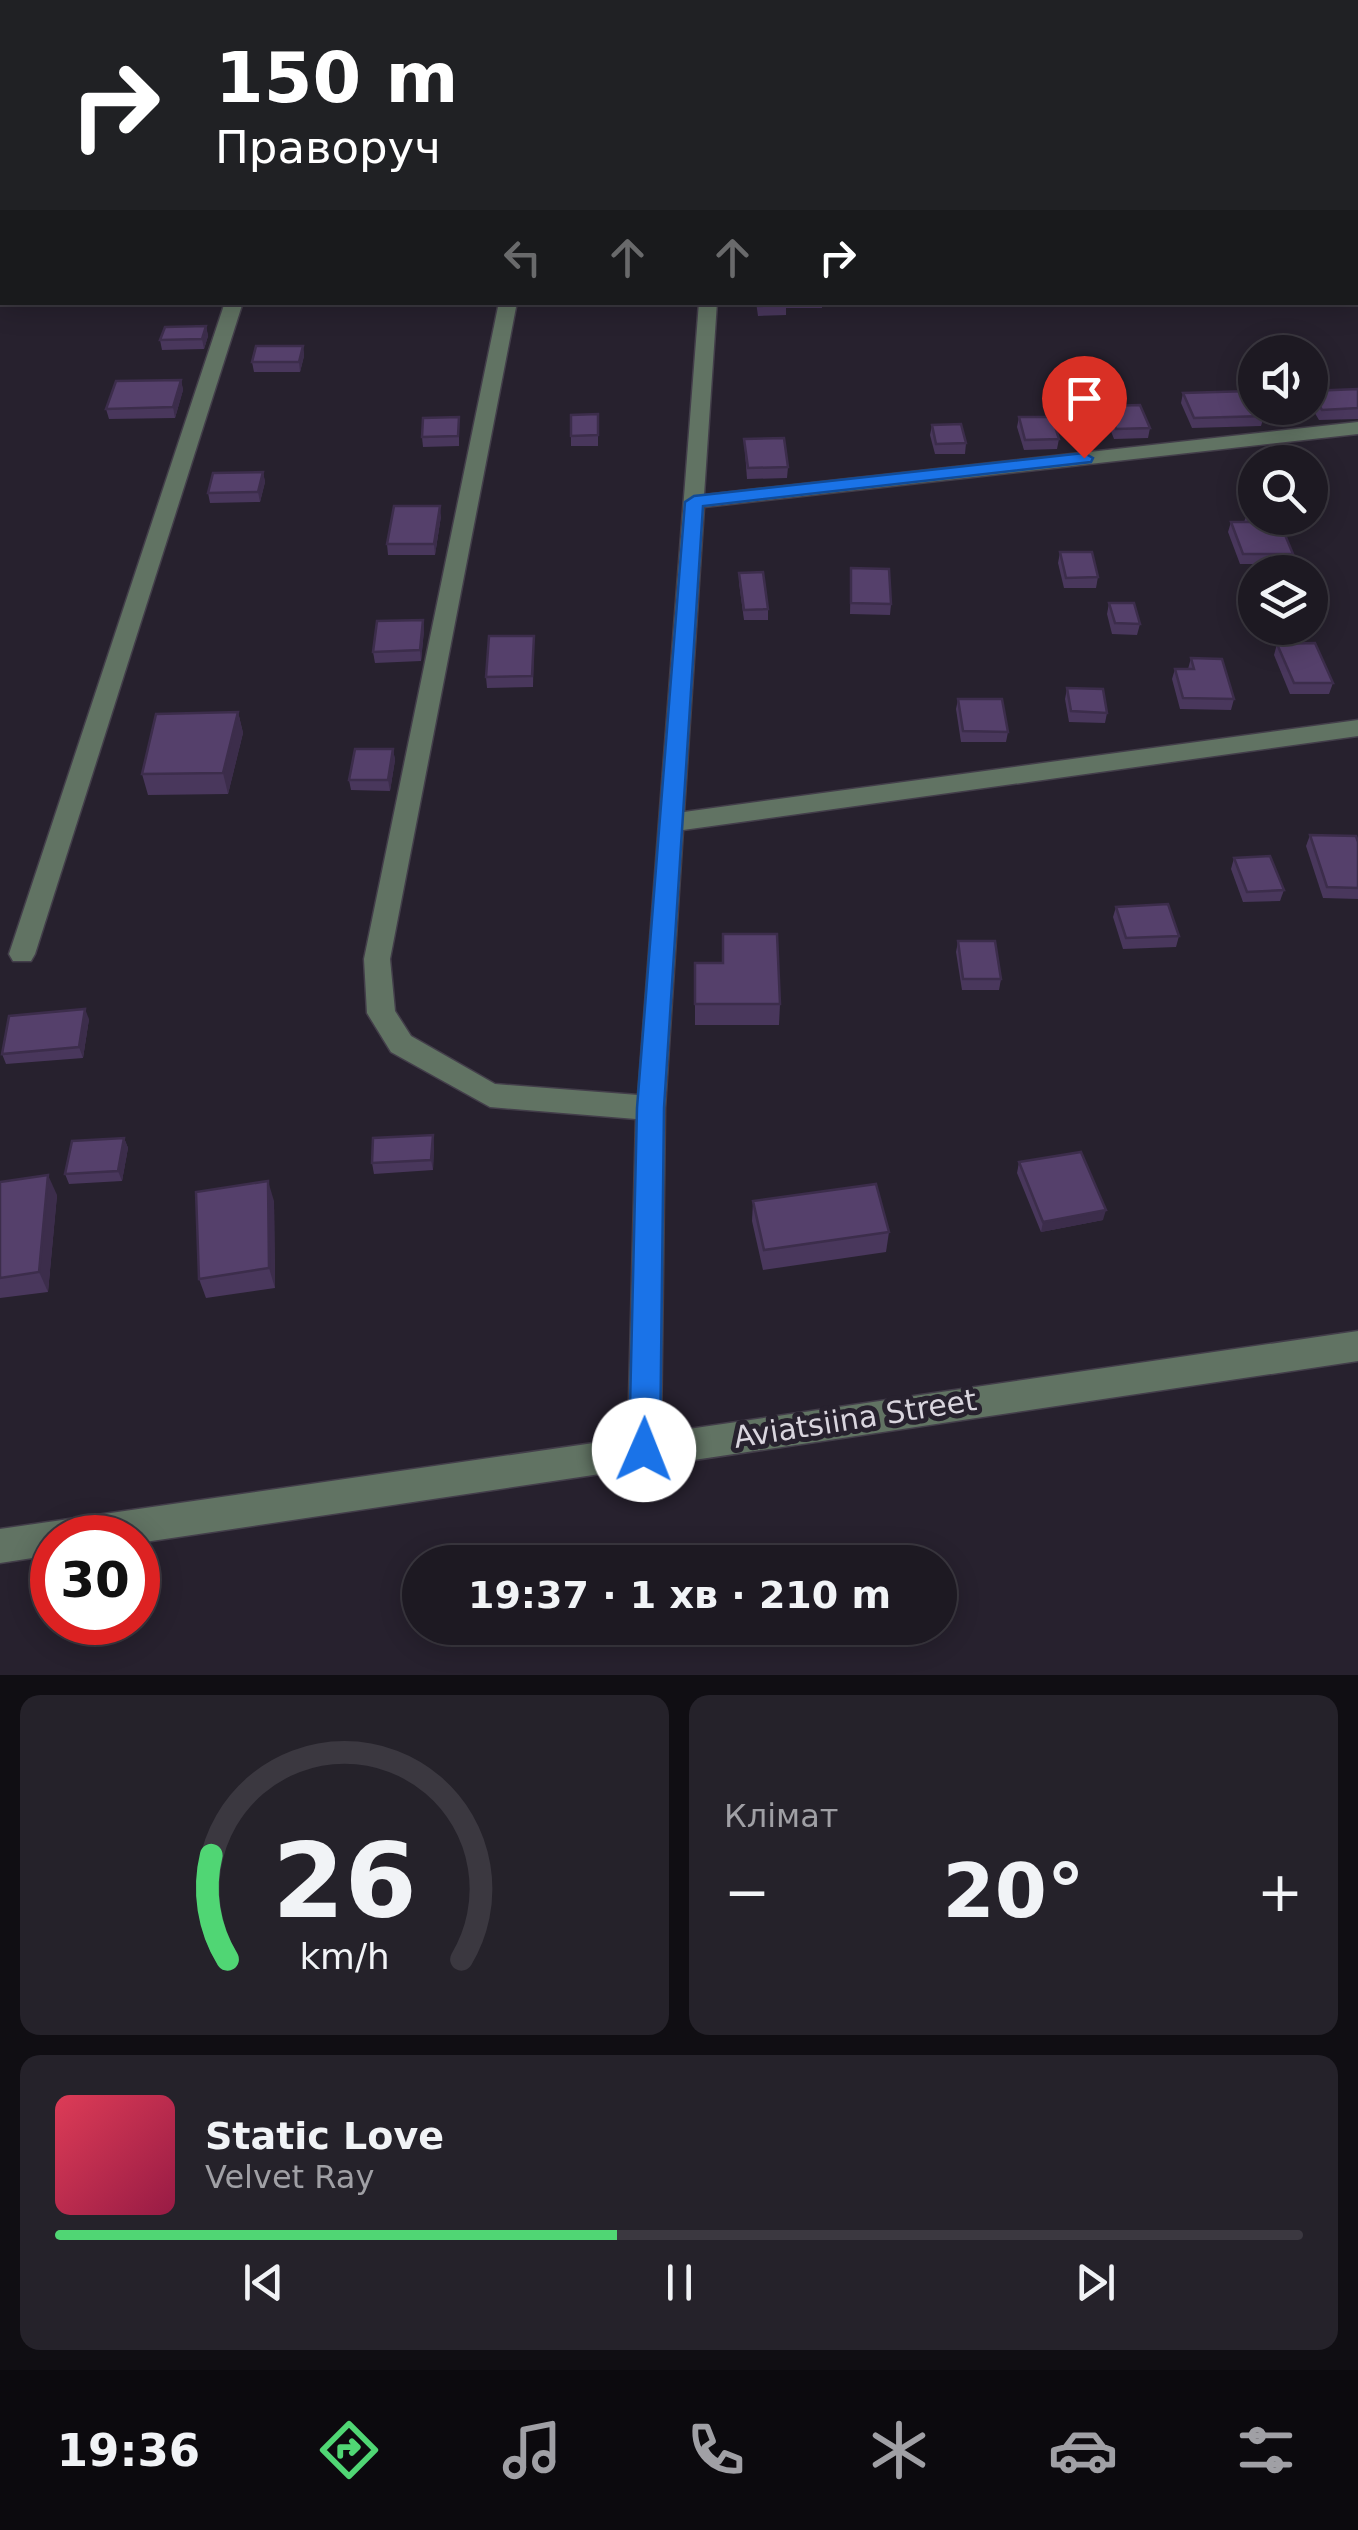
<!DOCTYPE html>
<html lang="uk">
<meta charset="utf-8">
<style>
:root{--surface:#1d1922;--page:#25222a;--text:#f1f3f6;--muted:#a0a0a5;--line:#3b3840;--accent:#50d674}
body{margin:0;font-family:"DejaVu Sans",sans-serif;background:var(--page);color:var(--text);height:100vh;display:flex;flex-direction:column;font-size:38px;white-space:nowrap}
*{box-sizing:border-box;margin:0}
p{font-size:32px;color:var(--muted)}
.icon{flex:none;width:55px;height:55px;fill:none;stroke:currentColor;stroke-width:2;stroke-linecap:round;stroke-linejoin:round}
.map{position:relative;height:1675px;overflow:hidden}
.side{display:flex;flex-direction:column;gap:20px;padding:20px;background:#100e13;flex:1}
.side>*{flex:none}
.banner{position:absolute;left:0px;top:0px;width:1360px;height:305px;box-shadow:0 5px 25px #0003,0 0 0 2px var(--line);background:#202124;color:#fff;overflow:hidden}
.tools{position:absolute;left:1238px;top:335px;display:grid;gap:20px}
.tools a{display:grid;place-items:center;width:90px;height:90px;border-radius:50%;background:var(--surface);box-shadow:0 5px 25px #0003,0 0 0 2px var(--line);font-size:50px}
.speed{position:absolute;left:30px;top:1515px;display:flex;gap:20px;font-size:50px;font-weight:700;text-align:center}
.speed>*{display:grid;place-content:center;width:130px;height:130px;border-radius:50%;background:var(--surface);box-shadow:0 5px 25px #0003,0 0 0 2px var(--line);line-height:1}
.speed .limit{border:15px solid #d22;background:#fff;color:#111}
.pin{position:absolute;display:grid;place-items:center;width:85px;height:85px;color:#fff;margin:-102px -42px;border-radius:50% 50% 50% 0;rotate:-45deg;box-shadow:0 0 10px #0007}
.pin .icon{rotate:45deg}
.me{position:absolute;width:110px;margin:-55px;rotate:1deg;stroke-linejoin:round;filter:drop-shadow(0 0 8px #0008)}
.turn{display:flex;align-items:center;gap:35px;height:210px;padding:0 50px;font-size:45px}
.turn .icon{width:130px;height:130px;stroke-width:2.5}
.turn b{display:block;font-size:70px;line-height:85px}
.lanes{display:flex;align-items:center;height:95px;padding:0 50px;background:#0003;justify-content:center;gap:50px;direction:ltr}
.lanes .off{opacity:.35}
.big{font-size:75px;font-weight:700;line-height:1.1}
.side .widget{flex:1;display:flex;flex-direction:column;justify-content:center;gap:15px;min-width:0;padding:0 35px;border-radius:20px;background:var(--page)}
.side .dial{align-items:center;gap:0}
.dial svg{height:260px;overflow:visible;fill:none;stroke:var(--line);stroke-width:7;stroke-linecap:round;text-anchor:middle}
.dial text{fill:var(--text);stroke:none}
.song{display:flex;align-items:center;gap:30px}
.cover{width:120px;height:120px;border-radius:15px;background:linear-gradient(135deg,hsl(350 70% 55%),hsl(340 70% 35%))}
.played{height:10px;border-radius:5px;background:linear-gradient(90deg,var(--accent) 45%,var(--line) 45%)}
.keys{display:flex;justify-content:space-around;direction:ltr}
.heat{display:flex;justify-content:space-between;align-items:center;font-size:55px;direction:ltr}
.side .tiles{flex:1;display:grid;gap:20px;grid-template-columns:1fr 1fr}
.widget:last-child{grid-column:span 2}
.trip{position:absolute;left:402px;top:1545px;width:555px;height:100px;border-radius:50px;background:var(--surface);box-shadow:0 5px 25px #0003,0 0 0 2px var(--line);font-weight:700;line-height:100px;text-align:center}
.tabs{display:flex;height:160px;justify-content:space-around;align-items:center;background:#0c0a0e;color:var(--muted)}
.tabs .icon{width:70px;height:70px}
.tabs .on{color:var(--accent)}
.tabs b{font-size:45px;color:var(--text)}
.map>svg:first-child{display:block}
</style>
<div class="map">
<svg width="1358" height="1675" viewBox="0 0 1358 1675">
<rect width="100%" height="100%" fill="#27212e"/>
<g fill="none" stroke-linecap="round" stroke-linejoin="round">
<!-- stream -->
<rect fill="#76608e" fill-rule="evenodd" x="0" y="103" width="2" height="6"/>
<!-- minor casing -->
<g stroke="#433e4a" stroke-width="3">
<g id="minor">
<path d="M 36,0 L 148,0 L 150,2 L 38,2 Z"/>
<path d="M 1159,0 L 1173,0 L 1174,2 L 1161,2 Z"/>
<rect x="0" y="213" width="2" height="10"/>
<path d="M 225,302 L 243,302 L 35,954 L 31,961 L 13,961 L 9,954 Z"/>
<path d="M 499,302 L 517,302 L 390,959 L 395,1011 L 411,1036 L 495,1084 L 638,1095 L 699,302 L 717,302 L 704,495 L 1358,422 L 1358,434 L 704,507 L 684,812 L 1358,720 L 1358,736 L 683,830 L 665,1108 L 661,1433 L 1358,1331 L 1358,1361 L 138,1543 L 138,1538 L 52,1538 L 52,1555 L 0,1563 L 0,1529 L 628,1438 L 636,1119 L 490,1107 L 391,1052 L 367,1013 L 364,959 Z"/>
</g>
</g>
<!-- minor -->
<use href="#minor" fill="#617363" fill-rule="evenodd"/>
</g>
<!-- wall -->
<g fill="#49375c">
<rect x="476" y="0" width="25" height="2"/>
<rect x="1336" y="0" width="19" height="2"/>
<path d="M 756,302 L 822,302 L 822,308 L 786,308 L 786,315 L 758,316 Z"/>
<path d="M 206,326 L 208,336 L 204,349 L 162,350 L 160,340 Z"/>
<path d="M 303,346 L 304,356 L 300,372 L 254,372 L 252,362 Z"/>
<path d="M 181,380 L 183,390 L 175,418 L 109,419 L 106,409 Z"/>
<path d="M 1358,389 L 1358,419 L 1319,420 L 1310,405 L 1310,391 Z"/>
<path d="M 1183,393 L 1264,416 L 1261,426 L 1192,428 L 1181,403 Z"/>
<path d="M 1107,406 L 1150,428 L 1148,438 L 1114,439 L 1105,416 Z"/>
<path d="M 598,414 L 598,446 L 571,446 L 571,415 Z"/>
<path d="M 459,417 L 459,446 L 423,447 L 422,437 Z"/>
<path d="M 1019,417 L 1059,439 L 1057,449 L 1024,450 L 1017,427 Z"/>
<path d="M 932,425 L 966,443 L 965,454 L 935,454 L 930,435 Z"/>
<path d="M 744,439 L 788,467 L 787,478 L 747,479 Z"/>
<path d="M 263,472 L 265,482 L 260,502 L 210,503 L 208,493 Z"/>
<path d="M 1247,514 L 1293,554 L 1290,564 L 1240,564 L 1228,532 L 1231,522 L 1244,522 Z"/>
<path d="M 441,516 L 435,555 L 388,555 L 387,544 Z"/>
<path d="M 1060,552 L 1098,577 L 1096,588 L 1064,588 L 1058,563 Z"/>
<path d="M 851,568 L 891,604 L 890,615 L 850,614 Z"/>
<path d="M 739,573 L 768,609 L 768,620 L 744,620 L 739,583 Z"/>
<path d="M 1109,603 L 1140,624 L 1137,635 L 1112,634 L 1107,614 Z"/>
<path d="M 423,620 L 424,630 L 421,661 L 375,663 L 373,652 Z"/>
<path d="M 534,636 L 533,687 L 487,688 L 486,677 Z"/>
<path d="M 1277,644 L 1333,683 L 1329,694 L 1290,694 L 1274,655 Z"/>
<path d="M 1191,658 L 1234,699 L 1231,710 L 1180,709 L 1172,679 L 1175,669 L 1188,669 Z"/>
<path d="M 1067,688 L 1107,713 L 1105,723 L 1069,722 L 1065,699 Z"/>
<path d="M 958,699 L 1008,732 L 1006,742 L 961,742 L 956,709 Z"/>
<path d="M 238,712 L 243,733 L 228,794 L 148,795 L 142,774 Z"/>
<path d="M 393,749 L 395,760 L 390,791 L 351,790 L 349,780 Z"/>
<path d="M 1310,835 L 1358,842 L 1358,899 L 1323,898 L 1306,846 Z"/>
<path d="M 1234,858 L 1284,890 L 1280,901 L 1243,902 L 1231,869 Z"/>
<path d="M 1116,907 L 1179,936 L 1176,947 L 1123,949 L 1113,917 Z"/>
<path d="M 723,934 L 780,1004 L 779,1025 L 695,1025 L 695,963 L 722,963 Z"/>
<path d="M 958,941 L 1001,979 L 999,990 L 962,990 L 956,952 Z"/>
<path d="M 89,1019 L 83,1058 L 6,1064 L 2,1054 Z"/>
<path d="M 124,1138 L 128,1148 L 122,1181 L 69,1184 L 65,1174 Z"/>
<path d="M 434,1145 L 433,1170 L 374,1174 L 372,1163 Z"/>
<path d="M 1019,1162 L 1103,1220 L 1041,1232 L 1017,1173 Z"/>
<path d="M 0,1182 L 57,1195 L 48,1292 L 0,1298 Z"/>
<path d="M 274,1201 L 275,1288 L 206,1298 L 199,1279 Z"/>
<path d="M 753,1201 L 889,1232 L 886,1252 L 763,1270 L 752,1221 Z"/>
</g>
<!-- shaded-wall -->
<g fill="#3c2d4b">
<path d="M 206,326 L 208,336 L 204,349 L 202,339 Z"/>
<path d="M 303,346 L 304,356 L 300,372 L 299,362 Z"/>
<path d="M 181,380 L 183,390 L 175,418 L 173,407 Z"/>
<path d="M 263,472 L 265,482 L 260,502 L 258,492 Z"/>
<path d="M 440,506 L 441,516 L 435,555 L 434,544 Z"/>
<path d="M 423,620 L 424,630 L 421,661 L 420,650 Z"/>
<path d="M 238,712 L 243,733 L 228,794 L 223,773 Z"/>
<path d="M 393,749 L 395,760 L 390,791 L 388,780 Z"/>
<path d="M 85,1009 L 89,1019 L 83,1058 L 79,1047 Z"/>
<path d="M 433,1135 L 434,1145 L 433,1170 L 431,1160 Z"/>
<path d="M 124,1138 L 128,1148 L 122,1181 L 118,1171 Z"/>
<path d="M 48,1175 L 57,1195 L 48,1292 L 39,1272 Z"/>
<path d="M 268,1181 L 274,1201 L 275,1288 L 269,1268 Z"/>
<path d="M 1106,1210 L 1103,1220 L 1041,1232 L 1043,1222 Z"/>
</g>
<!-- building -->
<g fill="#55406b" stroke="#3c2d4b" stroke-width="2.5">
<path d="M 758,302 L 786,302 L 786,305 L 758,306 Z"/>
<path d="M 206,326 L 202,339 L 160,340 L 165,327 Z"/>
<path d="M 256,346 L 303,346 L 299,362 L 252,362 Z"/>
<path d="M 181,380 L 173,407 L 106,409 L 116,381 Z"/>
<path d="M 1358,389 L 1358,408 L 1322,410 L 1310,391 Z"/>
<path d="M 1251,391 L 1255,398 L 1255,408 L 1260,408 L 1264,416 L 1194,418 L 1183,393 Z"/>
<path d="M 1140,405 L 1150,428 L 1116,429 L 1107,406 Z"/>
<path d="M 598,414 L 598,435 L 571,436 L 571,415 Z"/>
<path d="M 459,417 L 458,436 L 422,437 L 423,418 Z"/>
<path d="M 1019,417 L 1052,417 L 1059,439 L 1025,440 Z"/>
<path d="M 961,424 L 966,443 L 936,444 L 932,425 Z"/>
<path d="M 784,438 L 788,467 L 748,468 L 744,439 Z"/>
<path d="M 263,472 L 258,492 L 208,493 L 213,473 Z"/>
<path d="M 394,506 L 440,506 L 434,544 L 387,544 Z"/>
<path d="M 1247,514 L 1255,514 L 1255,518 L 1278,518 L 1293,554 L 1243,554 L 1231,522 L 1250,522 Z"/>
<path d="M 1060,552 L 1092,552 L 1098,577 L 1066,578 Z"/>
<path d="M 851,568 L 889,569 L 891,604 L 851,603 Z"/>
<path d="M 763,572 L 768,609 L 744,610 L 739,573 Z"/>
<path d="M 1109,603 L 1134,603 L 1140,624 L 1115,623 Z"/>
<path d="M 423,620 L 420,650 L 373,652 L 377,621 Z"/>
<path d="M 489,636 L 534,636 L 532,676 L 486,677 Z"/>
<path d="M 1315,643 L 1333,683 L 1294,683 L 1277,644 Z"/>
<path d="M 1191,658 L 1222,659 L 1234,699 L 1183,698 L 1175,669 L 1194,669 Z"/>
<path d="M 1067,688 L 1103,689 L 1107,713 L 1071,711 Z"/>
<path d="M 958,699 L 1002,699 L 1008,732 L 963,731 Z"/>
<path d="M 238,712 L 223,773 L 142,774 L 156,714 Z"/>
<path d="M 355,749 L 393,749 L 388,780 L 349,780 Z"/>
<path d="M 1310,835 L 1356,836 L 1358,842 L 1358,888 L 1327,887 Z"/>
<path d="M 1270,856 L 1284,890 L 1247,892 L 1234,858 Z"/>
<path d="M 1168,904 L 1179,936 L 1126,938 L 1116,907 Z"/>
<path d="M 723,934 L 777,934 L 780,1004 L 695,1004 L 695,963 L 723,963 Z"/>
<path d="M 958,941 L 995,941 L 1001,979 L 963,979 Z"/>
<path d="M 85,1009 L 79,1047 L 2,1054 L 9,1016 Z"/>
<path d="M 433,1135 L 431,1160 L 372,1163 L 373,1138 Z"/>
<path d="M 124,1138 L 118,1171 L 65,1174 L 72,1141 Z"/>
<path d="M 1081,1152 L 1106,1210 L 1043,1222 L 1019,1162 Z"/>
<path d="M 48,1175 L 39,1272 L 0,1278 L 0,1182 Z"/>
<path d="M 268,1181 L 269,1268 L 199,1279 L 196,1192 Z"/>
<path d="M 876,1184 L 889,1232 L 764,1250 L 753,1201 Z"/>
</g>
<!-- route -->
<path fill="#1a73e8" stroke="#114b97" stroke-width="2.5" d="M 1084,453 L 1093,458 L 1091,462 L 703,506 L 664,1108 L 660,1450 L 655,1460 L 644,1465 L 633,1460 L 629,1450 L 637,1108 L 685,502 L 694,496 Z"/>
<g text-anchor="middle" stroke-width="10" stroke-linejoin="round" paint-order="stroke">
<!-- near-street labels -->
<g font-size="30" fill="#d9d5de" stroke="#27212e">
<text transform="translate(855 1419) rotate(-9)" y="10">Aviatsiina Street</text>
</g>
</g>
</svg>
<div class="tools">
<a><svg class="icon" aria-label="sound" viewBox="0 0 24 24"><path d="M4 9h4l5-4v14l-5-4H4zM17 9q2 3 0 6"/></svg></a>
<a><svg class="icon" aria-label="search" viewBox="0 0 24 24"><circle cx="10" cy="10" r="6"/><path d="M15 15l6 6"/></svg></a>
<a><svg class="icon" aria-label="layers" viewBox="0 0 24 24"><path d="M12 4l9 5-9 5-9-5zM3 14l9 5 9-5"/></svg></a>
</div>
<div class="speed"><div class="limit">30</div></div>
<div class="pin" style="left:1084px;top:458px;background:#d93025"><svg class="icon" aria-label="arrive" viewBox="0 0 24 24"><path d="M6 21V4h12l-3 4 3 4H6"/></svg></div>
<svg class="me" style="left:644px;top:1450px" viewBox="-20 -20 40 40"><circle r="19" fill="#fff"/><path d="M0-13L10 11 0 6-10 11z" fill="#1a73e8"/></svg>
<div class="trip">19:37 · 1 хв · 210 m</div>
<div class="banner">
<div class="turn"><svg class="icon" aria-label="right" viewBox="0 0 24 24"><path d="M7 20v-9h11M14 6l5 5-5 5"/></svg><div><b>150 m</b>Праворуч</div></div>
<div class="lanes"><svg class="icon off" aria-label="left" viewBox="0 0 24 24"><path d="M17 20v-9H6M10 6l-5 5 5 5"/></svg><svg class="icon off" aria-label="ahead" viewBox="0 0 24 24"><path d="M12 20V5M6 11l6-6 6 6"/></svg><svg class="icon off" aria-label="ahead" viewBox="0 0 24 24"><path d="M12 20V5M6 11l6-6 6 6"/></svg><svg class="icon" aria-label="right" viewBox="0 0 24 24"><path d="M7 20v-9h11M14 6l5 5-5 5"/></svg></div>
</div>
</div>
<section class="side">
<div class="tiles">
<div class="widget dial"><svg viewBox="0 0 100 80">
<path d="M14 69A42 42 0 1 1 86 69"/>
<path d="M14 69A42 42 0 0 1 9 37" stroke="#50d674"/>
<text x="50" y="56" font-size="32" font-weight="700">26</text>
<text x="50" y="72" font-size="11">km/h</text>
</svg></div>
<div class="widget"><p>Клімат</p>
<div class="heat"><a>−</a><b class="big">20°</b><a>+</a></div>
</div>
<div class="widget">
<div class="song"><i class="cover"></i><div><b>Static Love</b><p>Velvet Ray</p></div></div>
<div class="played"></div>
<div class="keys"><svg class="icon" aria-label="previous" viewBox="0 0 24 24"><path d="M18 5L8 12l10 7zM5 5v14"/></svg><svg class="icon" aria-label="pause" viewBox="0 0 24 24"><path d="M8 5v14M16 5v14"/></svg><svg class="icon" aria-label="next" viewBox="0 0 24 24"><path d="M6 5l10 7-10 7zM19 5v14"/></svg></div>
</div>
</div>
</section>
<nav class="tabs">
<b>19:36</b>
<svg class="icon on" aria-label="directions" viewBox="0 0 24 24"><path d="M12 3l9 9-9 9-9-9zM9 14v-3h6M13 9l2 2-2 2"/></svg>
<svg class="icon" aria-label="music" viewBox="0 0 24 24"><path d="M9 18V5l10-2v13"/><circle cx="6" cy="18" r="3"/><circle cx="16" cy="16" r="3"/></svg>
<svg class="icon" aria-label="phone" viewBox="0 0 24 24"><path d="M5 4h4l2 5-3 2q2 4 5 5l2-3 5 2v4C11 20 4 13 5 4z"/></svg>
<svg class="icon" aria-label="climate" viewBox="0 0 24 24"><path d="M12 3v18M4 7l16 10M4 17L20 7"/></svg>
<svg class="icon" aria-label="car" viewBox="0 0 24 24"><path d="M5 17H2v-5l4-1 3-4h7l3 4 3 1v5h-3M9 17h6M6 11h13"/><circle cx="7" cy="17" r="2"/><circle cx="17" cy="17" r="2"/></svg>
<svg class="icon" aria-label="filters" viewBox="0 0 24 24"><path d="M4 7h16M4 17h16"/><circle cx="9" cy="7" r="2"/><circle cx="15" cy="17" r="2"/></svg>
</nav>
